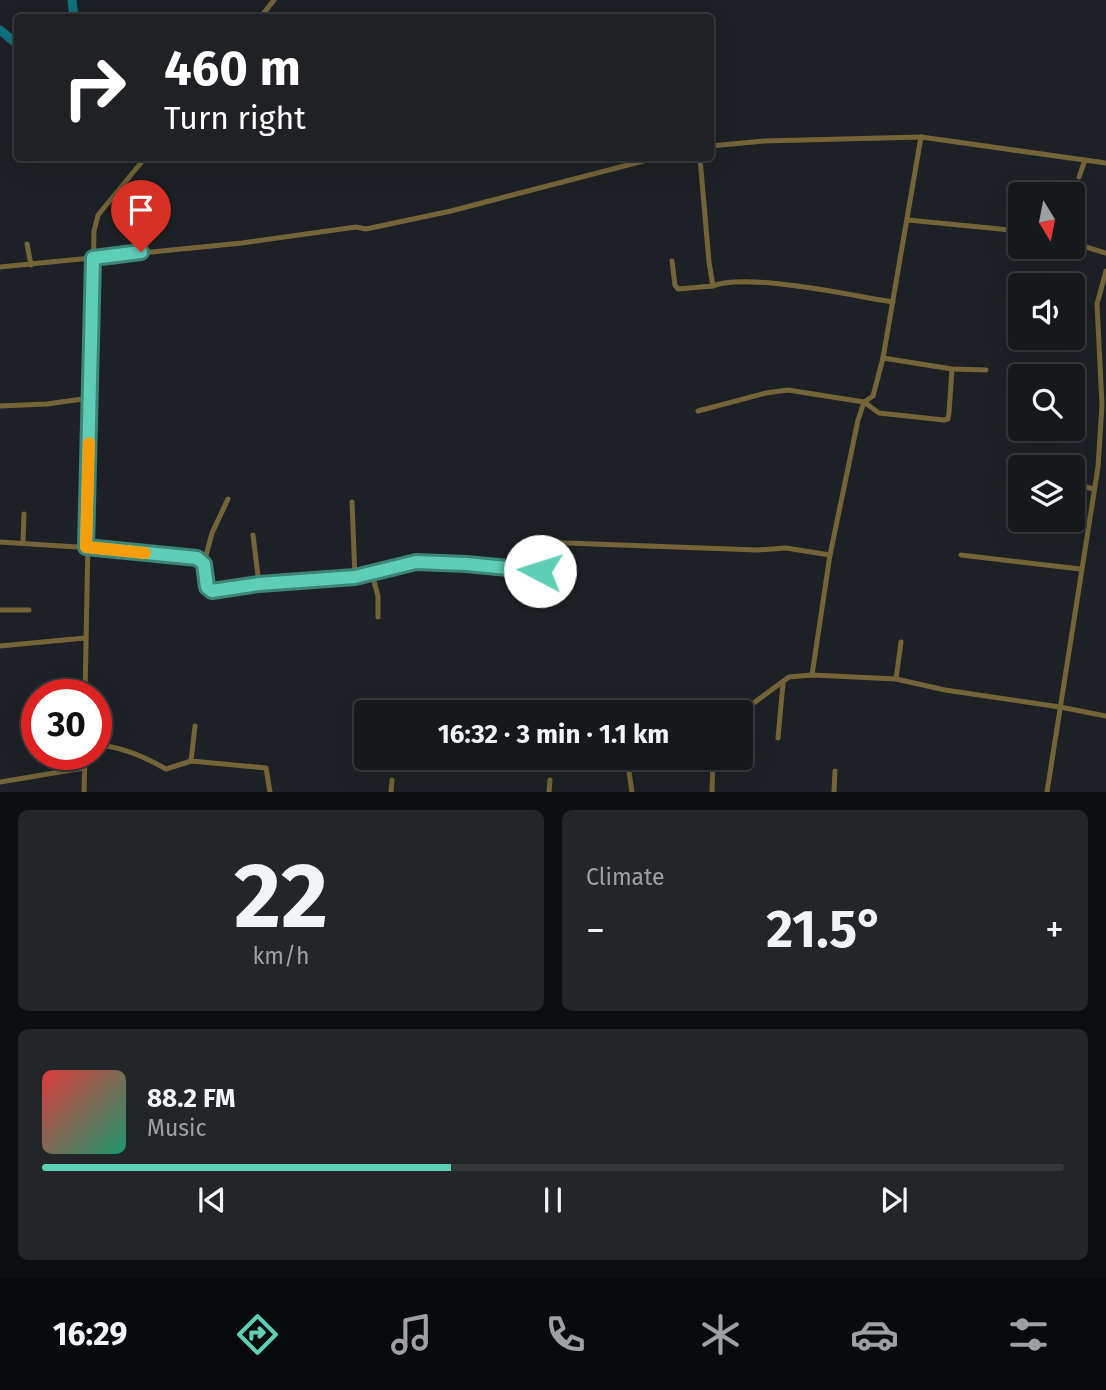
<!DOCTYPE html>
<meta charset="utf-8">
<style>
:root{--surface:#16191c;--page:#232629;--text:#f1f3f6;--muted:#9ea0a3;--line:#35383b;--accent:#5eceb7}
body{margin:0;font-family:"Fira Sans",sans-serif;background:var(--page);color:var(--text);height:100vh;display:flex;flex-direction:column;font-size:26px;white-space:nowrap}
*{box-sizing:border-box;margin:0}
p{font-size:23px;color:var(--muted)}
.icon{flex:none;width:38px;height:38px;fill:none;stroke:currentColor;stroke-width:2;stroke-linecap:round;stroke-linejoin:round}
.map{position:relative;height:792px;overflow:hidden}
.drawer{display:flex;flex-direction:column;gap:18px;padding:18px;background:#0c0e0f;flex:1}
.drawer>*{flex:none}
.hud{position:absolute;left:14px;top:14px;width:700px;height:147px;border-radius:7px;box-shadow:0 7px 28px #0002,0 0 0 2px var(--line);background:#202124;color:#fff;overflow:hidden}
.needle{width:46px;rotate:170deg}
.controls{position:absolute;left:1008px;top:182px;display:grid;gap:14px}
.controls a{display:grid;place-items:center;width:77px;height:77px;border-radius:7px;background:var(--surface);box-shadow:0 7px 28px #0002,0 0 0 2px var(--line);font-size:35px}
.speed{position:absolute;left:21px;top:679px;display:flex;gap:14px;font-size:35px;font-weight:700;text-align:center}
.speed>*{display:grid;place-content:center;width:91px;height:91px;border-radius:50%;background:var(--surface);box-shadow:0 7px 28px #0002,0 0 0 2px var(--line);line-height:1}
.speed .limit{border:10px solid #d22;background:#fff;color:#111}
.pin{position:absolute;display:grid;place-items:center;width:60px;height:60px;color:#fff;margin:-72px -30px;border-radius:50% 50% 50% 0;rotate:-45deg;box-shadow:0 0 7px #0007}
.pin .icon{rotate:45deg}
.me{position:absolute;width:77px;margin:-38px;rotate:275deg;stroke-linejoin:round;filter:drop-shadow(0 0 5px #0008)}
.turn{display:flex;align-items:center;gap:24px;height:147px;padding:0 35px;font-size:32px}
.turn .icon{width:91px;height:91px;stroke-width:2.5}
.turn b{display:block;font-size:49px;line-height:60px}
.big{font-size:52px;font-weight:700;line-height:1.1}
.drawer .widget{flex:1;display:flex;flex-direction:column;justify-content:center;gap:10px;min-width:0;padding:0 24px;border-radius:10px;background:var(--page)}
.drawer .dial{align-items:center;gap:0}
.dial b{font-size:91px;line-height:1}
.song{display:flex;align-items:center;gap:21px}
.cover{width:84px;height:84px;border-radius:10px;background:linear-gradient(135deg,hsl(0 70% 55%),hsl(160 70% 35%))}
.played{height:7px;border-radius:4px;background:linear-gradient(90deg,var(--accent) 40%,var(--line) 40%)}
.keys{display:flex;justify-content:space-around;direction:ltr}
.heat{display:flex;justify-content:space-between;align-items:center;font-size:38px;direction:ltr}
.drawer .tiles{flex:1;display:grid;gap:18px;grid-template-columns:1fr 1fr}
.widget:last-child{grid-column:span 2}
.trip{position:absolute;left:354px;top:700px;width:399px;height:70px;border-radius:7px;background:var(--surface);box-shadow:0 7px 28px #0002,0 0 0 2px var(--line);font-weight:700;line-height:70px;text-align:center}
.tab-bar{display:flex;height:112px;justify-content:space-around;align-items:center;background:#090a0b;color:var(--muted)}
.tab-bar .icon{width:49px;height:49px}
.tab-bar .on{color:var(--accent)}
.tab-bar b{font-size:32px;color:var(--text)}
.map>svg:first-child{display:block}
</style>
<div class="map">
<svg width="1106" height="792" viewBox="0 0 1106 792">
<rect width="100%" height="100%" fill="#1d2125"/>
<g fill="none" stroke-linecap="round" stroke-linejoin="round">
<!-- river -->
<g stroke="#117182" stroke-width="9">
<path d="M 72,0 L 74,18"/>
<path d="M 0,30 L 18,45"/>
</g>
<!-- minor -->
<g stroke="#746438" stroke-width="5">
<path d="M 260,18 L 274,0"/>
<path d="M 710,146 L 764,141 L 921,137 L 1106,163"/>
<path d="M 700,158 L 709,262 L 713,286 C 746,272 854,296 893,302"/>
<path d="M 1079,177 L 1085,160"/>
<path d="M 908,220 L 1020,231"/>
<path d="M 1073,243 L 1106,253"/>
<path d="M 27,244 L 31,265"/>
<path d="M 672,261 L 675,285 L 678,289 L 713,286"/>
<path d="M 0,267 L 242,243 L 356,227 L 366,229 L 451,211 L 655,158"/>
<path d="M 883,358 L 952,369 L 986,370"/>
<path d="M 0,406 L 47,404 L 90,398"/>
<path d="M 698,411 L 766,393 L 788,390 L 864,402 L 879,413 L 944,420 L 948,419 L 949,413 L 952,369"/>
<path d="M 1013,480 L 1020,480"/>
<path d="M 1073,483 L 1093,489"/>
<path d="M 352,502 L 355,577"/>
<path d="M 253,535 L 259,584"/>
<path d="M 0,542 L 123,550 L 197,558 L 204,563 L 207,587 L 217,591 L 259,584 L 355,577 L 416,562 L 466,564 L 539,572 L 542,569 L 537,544 L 539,542 L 757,550 L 786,548 L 830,555"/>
<path d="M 23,543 L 24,514"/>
<path d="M 961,555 L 1080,569"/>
<path d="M 204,563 L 212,533 L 228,499"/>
<path d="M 372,574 L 378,596 L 378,617"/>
<path d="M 0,610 L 29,610"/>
<path d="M 0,646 L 85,638"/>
<path d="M 812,675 L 830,555 L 858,420 L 864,402 L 873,396 L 883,358 L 921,137"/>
<path d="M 896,679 L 901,642"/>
<path d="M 85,695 L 94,231 L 98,215 L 145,158"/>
<path d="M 25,708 L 37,707"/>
<path d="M 625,711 L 721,709"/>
<path d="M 720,712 L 721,709 L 741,709 L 751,705 L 789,677 L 812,675 L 896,679 L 945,690 L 1060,707 L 1106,716"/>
<path d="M 778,738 L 783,683"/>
<path d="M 96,745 C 120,746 145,757 166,769 L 191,761 L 266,768 L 270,792"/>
<path d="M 627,758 L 632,792"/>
<path d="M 191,761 L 195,726"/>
<path d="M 0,782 L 84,768"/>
<path d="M 84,792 L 85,754"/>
<path d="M 391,792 L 392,780"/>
<path d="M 549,792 L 550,780"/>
<path d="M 712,792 L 713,758"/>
<path d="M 834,792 L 835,771"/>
<path d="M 1047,792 L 1098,467 L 1102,405 L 1097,304 L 1106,271"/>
</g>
</g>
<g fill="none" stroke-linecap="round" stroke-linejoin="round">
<!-- route casing -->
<g stroke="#3d8677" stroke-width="18">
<path id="route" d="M 141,252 L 93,258 L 86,547 L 197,558 L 204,564 L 207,587 L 212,591 L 259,584 L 355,577 L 416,562 L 466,564 L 540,571"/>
</g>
<!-- route -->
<use href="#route" stroke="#5eceb7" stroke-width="12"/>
<!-- slow -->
<path stroke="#f59e0b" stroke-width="12" d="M 89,443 L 86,547 L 145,553"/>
</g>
</svg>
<div class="controls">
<a><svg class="needle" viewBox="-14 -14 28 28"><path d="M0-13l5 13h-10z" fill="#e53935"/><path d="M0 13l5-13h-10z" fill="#9ea0a3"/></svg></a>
<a><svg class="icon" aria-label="sound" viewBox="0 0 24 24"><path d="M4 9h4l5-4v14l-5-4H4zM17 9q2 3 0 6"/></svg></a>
<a><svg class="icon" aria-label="search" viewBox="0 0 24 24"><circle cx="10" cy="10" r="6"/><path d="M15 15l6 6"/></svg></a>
<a><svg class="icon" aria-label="layers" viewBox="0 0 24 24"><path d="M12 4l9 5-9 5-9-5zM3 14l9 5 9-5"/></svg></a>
</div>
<div class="speed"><div class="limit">30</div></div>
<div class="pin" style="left:141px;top:252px;background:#d93025"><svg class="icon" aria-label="arrive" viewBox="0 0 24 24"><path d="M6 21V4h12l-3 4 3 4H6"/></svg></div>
<svg class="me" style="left:540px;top:571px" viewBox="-20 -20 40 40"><circle r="19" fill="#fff"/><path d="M0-13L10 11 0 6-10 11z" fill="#5eceb7"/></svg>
<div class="trip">16:32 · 3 min · 1.1 km</div>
<div class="hud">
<div class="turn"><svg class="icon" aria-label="right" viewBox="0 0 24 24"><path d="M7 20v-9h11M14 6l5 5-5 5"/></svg><div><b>460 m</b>Turn right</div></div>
</div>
</div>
<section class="drawer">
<div class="tiles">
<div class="widget dial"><b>22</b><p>km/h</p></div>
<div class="widget"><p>Climate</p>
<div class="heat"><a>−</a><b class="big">21.5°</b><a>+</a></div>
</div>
<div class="widget">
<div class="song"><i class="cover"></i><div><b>88.2 FM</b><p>Music</p></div></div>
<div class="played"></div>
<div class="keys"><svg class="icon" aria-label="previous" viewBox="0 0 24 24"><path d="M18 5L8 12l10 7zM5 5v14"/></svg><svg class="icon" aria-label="pause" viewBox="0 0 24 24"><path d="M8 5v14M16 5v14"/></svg><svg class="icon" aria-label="next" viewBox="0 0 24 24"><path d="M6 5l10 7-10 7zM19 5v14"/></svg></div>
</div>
</div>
</section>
<nav class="tab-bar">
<b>16:29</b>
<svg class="icon on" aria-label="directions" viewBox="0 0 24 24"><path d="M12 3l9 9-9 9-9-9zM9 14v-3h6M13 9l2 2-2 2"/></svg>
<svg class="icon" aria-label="music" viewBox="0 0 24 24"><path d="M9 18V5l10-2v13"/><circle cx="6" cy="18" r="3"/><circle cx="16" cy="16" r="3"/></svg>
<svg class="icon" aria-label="phone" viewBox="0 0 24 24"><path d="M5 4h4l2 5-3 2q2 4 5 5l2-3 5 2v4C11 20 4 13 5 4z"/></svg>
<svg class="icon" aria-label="climate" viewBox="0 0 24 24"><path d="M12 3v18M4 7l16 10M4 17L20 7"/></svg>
<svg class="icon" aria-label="car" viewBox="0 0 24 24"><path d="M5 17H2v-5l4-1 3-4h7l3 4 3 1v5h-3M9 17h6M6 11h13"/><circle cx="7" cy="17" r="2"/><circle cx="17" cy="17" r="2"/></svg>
<svg class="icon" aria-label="filters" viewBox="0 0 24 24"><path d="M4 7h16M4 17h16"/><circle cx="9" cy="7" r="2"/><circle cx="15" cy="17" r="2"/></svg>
</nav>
